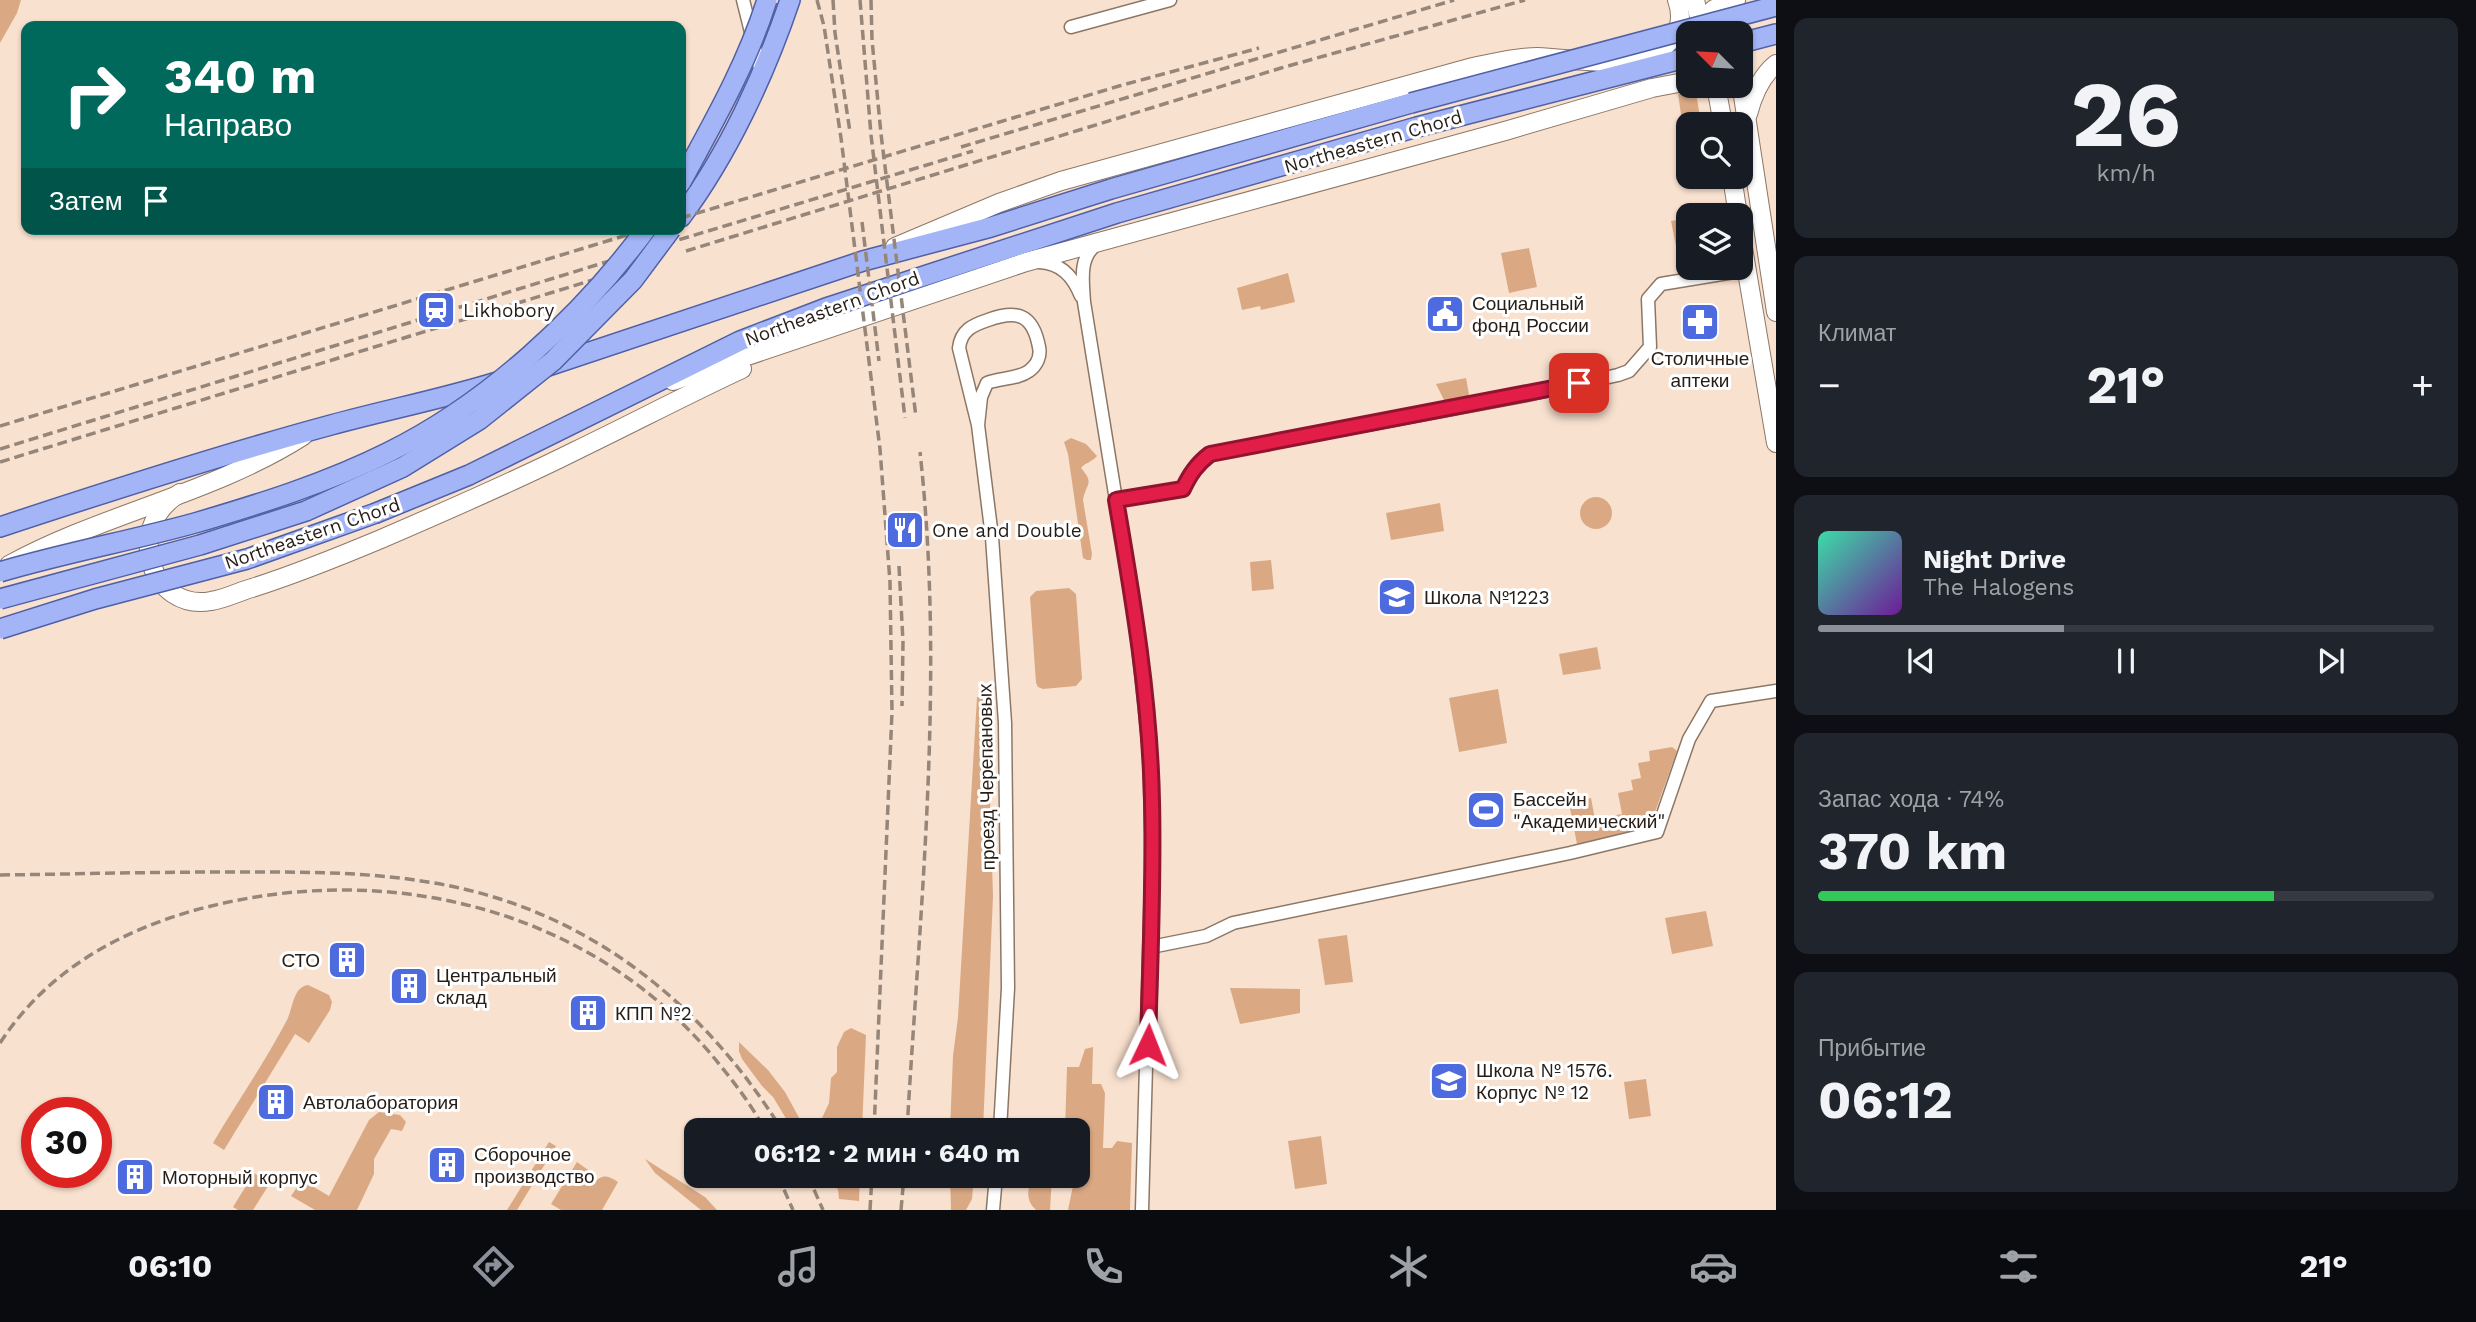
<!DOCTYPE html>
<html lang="ru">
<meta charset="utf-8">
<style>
:root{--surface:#171b24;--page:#20242c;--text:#f1f3f6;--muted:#9ea1a6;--line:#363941;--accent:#8c9099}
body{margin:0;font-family:"Work Sans",sans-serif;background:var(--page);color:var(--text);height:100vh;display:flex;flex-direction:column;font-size:26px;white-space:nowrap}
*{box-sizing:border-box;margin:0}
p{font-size:23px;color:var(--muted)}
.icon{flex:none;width:38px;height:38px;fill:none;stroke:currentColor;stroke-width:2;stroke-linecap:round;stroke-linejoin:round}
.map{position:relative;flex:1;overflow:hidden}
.details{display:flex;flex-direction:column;gap:18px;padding:18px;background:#0d0f14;width:700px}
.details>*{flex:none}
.guide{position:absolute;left:21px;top:21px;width:665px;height:214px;border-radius:14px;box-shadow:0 2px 5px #0004;background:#00695c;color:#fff;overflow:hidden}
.needle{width:46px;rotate:294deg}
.controls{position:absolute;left:1676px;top:21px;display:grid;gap:14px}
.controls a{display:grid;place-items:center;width:77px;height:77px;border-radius:14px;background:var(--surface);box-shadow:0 2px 5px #0004;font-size:35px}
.speed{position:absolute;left:21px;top:1097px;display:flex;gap:14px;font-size:35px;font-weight:700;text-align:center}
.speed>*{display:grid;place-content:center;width:91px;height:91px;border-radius:50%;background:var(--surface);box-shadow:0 2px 5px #0004;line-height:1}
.speed .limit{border:10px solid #d22;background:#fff;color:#111}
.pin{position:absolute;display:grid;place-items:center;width:60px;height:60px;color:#fff;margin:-30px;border-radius:14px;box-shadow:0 4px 10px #0006}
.me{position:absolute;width:77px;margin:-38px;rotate:2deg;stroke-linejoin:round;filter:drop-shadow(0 0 5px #0008)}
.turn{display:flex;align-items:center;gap:24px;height:147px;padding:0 28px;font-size:32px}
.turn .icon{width:91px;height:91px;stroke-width:2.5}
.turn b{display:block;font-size:49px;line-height:60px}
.then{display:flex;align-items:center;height:66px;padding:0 28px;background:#0003;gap:14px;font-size:26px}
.big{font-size:52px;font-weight:700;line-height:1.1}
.details .widget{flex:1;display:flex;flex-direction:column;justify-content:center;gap:10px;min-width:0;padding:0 24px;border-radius:14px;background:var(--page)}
.details .dial{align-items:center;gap:0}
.dial b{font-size:91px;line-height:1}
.song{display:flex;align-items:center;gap:21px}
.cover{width:84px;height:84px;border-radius:10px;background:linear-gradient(135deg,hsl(160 70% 55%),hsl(280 70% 35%))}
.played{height:7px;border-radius:4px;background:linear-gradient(90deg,var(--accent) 40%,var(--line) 40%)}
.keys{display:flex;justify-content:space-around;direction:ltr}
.heat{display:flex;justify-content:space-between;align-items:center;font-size:38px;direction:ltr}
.charge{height:10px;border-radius:5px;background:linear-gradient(90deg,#34c759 74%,var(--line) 0)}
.trip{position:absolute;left:684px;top:1118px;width:406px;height:70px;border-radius:14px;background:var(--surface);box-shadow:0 2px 5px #0004;font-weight:700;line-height:70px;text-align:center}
.menu{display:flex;height:112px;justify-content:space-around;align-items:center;background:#090b0e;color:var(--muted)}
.menu .icon{width:49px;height:49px}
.menu .selected{color:var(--accent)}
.menu b{font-size:32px;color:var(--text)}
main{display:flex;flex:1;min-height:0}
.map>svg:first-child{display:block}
</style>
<main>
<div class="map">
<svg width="1776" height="1210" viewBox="0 0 1776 1210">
<rect width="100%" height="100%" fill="#f9e1cf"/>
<!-- green -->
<g fill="#daa984">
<path d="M 0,0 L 21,0 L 17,13 L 0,43 Z"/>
<path d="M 1696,92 L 1701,124 L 1689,124 L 1689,168 L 1678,94 Z"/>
<path d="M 1688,218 L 1689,246 L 1679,261 L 1671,221 Z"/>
<path d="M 1529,248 L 1537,287 L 1509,293 L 1501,253 Z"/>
<path d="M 1288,273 L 1295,302 L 1261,310 L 1260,306 L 1242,310 L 1237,288 Z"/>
<path d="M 1466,378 L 1470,400 L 1446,404 L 1436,384 Z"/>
<path d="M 1071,438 L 1086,444 L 1097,456 C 1092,462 1085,463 1081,468 C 1095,484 1086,483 1083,500 L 1092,554 L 1091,560 L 1087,560 L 1083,558 L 1068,454 L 1064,442 Z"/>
<circle cx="1596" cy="513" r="16"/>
<path d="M 1440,503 L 1444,531 L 1391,540 L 1386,513 Z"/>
<path d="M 1271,560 L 1274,589 L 1252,591 L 1250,562 Z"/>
<path d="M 1069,588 L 1076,594 L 1082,679 L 1076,686 L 1043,689 L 1038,687 L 1036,683 L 1030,597 L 1036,591 Z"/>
<path d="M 1597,647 L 1601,669 L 1563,675 L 1559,654 Z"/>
<path d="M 1498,689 L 1507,743 L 1459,752 L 1449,698 Z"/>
<path d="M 977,697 L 987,697 L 993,896 L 983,1130 L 950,1130 L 953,1056 L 958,1017 Z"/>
<path d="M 1672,747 L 1677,751 L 1650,826 L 1645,831 L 1581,846 L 1577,844 L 1570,808 L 1575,801 L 1591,798 L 1595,819 L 1622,814 L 1618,793 L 1633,790 L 1631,780 L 1641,778 L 1638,763 L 1650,761 L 1649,751 Z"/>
<path d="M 1706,911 L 1713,946 L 1672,954 L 1665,918 Z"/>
<path d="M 1347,935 L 1353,982 L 1325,985 L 1318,939 Z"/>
<path d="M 308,985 L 329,995 L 332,1002 L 330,1010 L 309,1043 L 295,1034 L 224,1150 L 213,1143 C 237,1102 265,1062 287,1020 C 293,1008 293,987 308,985 Z"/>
<path d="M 1230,988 L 1300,989 L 1300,1013 L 1240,1024 Z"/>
<path d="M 851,1028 L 866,1035 L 862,1130 L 822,1130 L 822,1118 L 829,1103 L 831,1078 L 837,1072 L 837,1047 L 844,1032 Z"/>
<path d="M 739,1042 L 768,1070 L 785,1092 L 802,1123 L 810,1126 L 813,1130 L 793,1130 L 773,1097 L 762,1086 L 742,1059 L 739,1051 Z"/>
<path d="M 1093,1047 L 1092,1084 L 1101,1084 L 1105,1093 L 1103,1148 L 1112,1148 L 1117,1141 L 1132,1143 L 1130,1210 L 1068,1210 L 1075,1176 L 1078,1176 L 1078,1130 L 1065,1130 L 1067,1067 L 1079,1067 L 1085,1049 Z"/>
<path d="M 1646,1079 L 1651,1116 L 1629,1119 L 1624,1082 Z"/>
<path d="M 379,1112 L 400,1115 L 406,1122 L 402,1131 L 391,1129 L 374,1159 L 374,1174 L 357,1210 L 315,1210 L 291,1196 L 302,1180 L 329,1196 L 369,1120 Z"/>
<path d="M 1321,1136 L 1327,1184 L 1295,1189 L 1288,1141 Z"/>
<path d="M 549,1142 L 556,1146 L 517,1210 L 507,1210 Z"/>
<path d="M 645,1159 L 705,1197 L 717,1210 L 701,1210 L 655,1173 Z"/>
<path d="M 577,1162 L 591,1172 L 588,1181 L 593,1184 C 602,1174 607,1175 618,1182 L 602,1210 L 561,1210 L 551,1204 Z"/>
<path d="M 254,1173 L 270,1183 L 253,1210 L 238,1210 L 233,1207 Z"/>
<path d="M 831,1176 L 860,1176 L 859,1201 L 839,1199 L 838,1190 Z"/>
<path d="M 950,1176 L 974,1176 L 972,1199 L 966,1210 L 951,1210 Z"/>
<path d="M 1034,1176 L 1052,1176 L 1050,1210 L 1036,1210 C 1025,1200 1027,1188 1034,1176 Z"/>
</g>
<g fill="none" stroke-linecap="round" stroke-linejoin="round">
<!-- street casing -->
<g stroke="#8c7766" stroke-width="15">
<g id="street">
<path d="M 743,0 L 761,72"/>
<path d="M 1071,27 L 1170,0"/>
<path d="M 1097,244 C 1078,257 1083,283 1084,302 L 1136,624 L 1149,749 L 1152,850 L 1142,1210"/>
<path d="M 1039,262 C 1061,263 1073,276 1081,296"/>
<path d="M 978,425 L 981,397 L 987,383 C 1000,378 1018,379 1029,371 C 1037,365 1041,356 1039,347 C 1033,315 1018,309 988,320 C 973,325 961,330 959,348 L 978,425 L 992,537 L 1005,723 L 1008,988 L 1000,1130"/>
<path d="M 1116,500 L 1183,489 C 1190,474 1197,464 1210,454 L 1517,397 L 1618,375 L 1629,371 L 1650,347 L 1648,299 L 1661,284 L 1746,270"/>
<path d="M 1151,947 L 1206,936 L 1233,923 L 1570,853 L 1657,832 L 1689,739 L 1711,701 L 1776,691"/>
<path d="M 993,1210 L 996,1176"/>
</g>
</g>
<!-- secondary casing -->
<g stroke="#8c7766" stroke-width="20">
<g id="secondary">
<path d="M 1695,0 L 1702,30"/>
<path d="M 1700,22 L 1714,9 L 1736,0"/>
<path d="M 1741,83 L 1776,312"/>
<path d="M 1716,86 L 1723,124"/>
<path d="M 1748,114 C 1753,95 1761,76 1776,64"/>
<path d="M 1732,177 L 1738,215"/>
<path d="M 1741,236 L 1776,443"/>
<path d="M 895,247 L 999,203 L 1061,181 L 1473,67 C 1494,63 1515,57 1537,57 C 1578,58 1640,75 1671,40 C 1681,29 1682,14 1677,0"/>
<path d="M 673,381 L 1026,262 L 1505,131 L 1652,88 L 1689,81"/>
<path d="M 180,493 C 122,528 152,612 211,601 C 225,599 238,592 252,588 C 296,574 338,557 381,539 C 446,511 511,483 575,451 C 631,424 686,395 742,369"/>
<path d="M 9,565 C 102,514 214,493 303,436"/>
</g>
</g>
<!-- primary casing -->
<g stroke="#4f60a5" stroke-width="22">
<g id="primary">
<path d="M 1741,43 L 1776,34"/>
<path d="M 681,217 C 728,154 765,74 790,0"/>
<path d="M 542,368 L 863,261 L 991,227 L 1111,189 L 1411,103"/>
<path d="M 376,513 L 469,475 L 740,341 L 826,308 L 1117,213 L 1417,127 L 1689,57"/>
<path d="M 0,527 C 109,491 220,455 331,425 C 386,410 442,399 497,382"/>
</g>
</g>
<!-- street -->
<use href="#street" stroke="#fff" stroke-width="12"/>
<!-- secondary -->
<use href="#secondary" stroke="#fff" stroke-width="18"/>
<!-- primary -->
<use href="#primary" stroke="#a3b5f7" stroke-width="19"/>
<!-- rail -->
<g stroke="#968679" stroke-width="3.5" stroke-dasharray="10 5" stroke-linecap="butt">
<path d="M 817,0 L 824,26 L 841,138 L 880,449 L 890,582 L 892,712 L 874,1130"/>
<path d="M 833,0 L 835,33 L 850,132"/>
<path d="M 860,0 L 871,135 L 905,418"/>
<path d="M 871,0 L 872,40 L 881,134 L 916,417"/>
<path d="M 961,147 L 1454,0"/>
<path d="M 681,218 L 1119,86 L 1259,48"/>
<path d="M 862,222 L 879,361"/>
<path d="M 665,244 L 973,151"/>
<path d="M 686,251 L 1281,68 L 1525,0"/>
<path d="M 0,426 L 627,235"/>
<path d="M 0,449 L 632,254"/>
<path d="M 0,462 L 635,267"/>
<path d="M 899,566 L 903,642 L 902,706"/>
<path d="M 0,875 C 76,874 152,872 228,872 C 297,872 366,871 434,883 C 587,909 702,1002 782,1130"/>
<path d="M 0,1043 C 48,969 124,928 207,907 C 389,861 586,908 710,1053 C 730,1077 750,1102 765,1130"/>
<path d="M 907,1130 C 920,905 945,678 920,452"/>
<path d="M 778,1176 L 793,1210"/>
<path d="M 808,1176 L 823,1210"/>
<path d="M 870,1210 L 872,1176"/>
<path d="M 901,1210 L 904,1176"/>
</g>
<!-- primary-bridge casing -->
<g stroke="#4f60a5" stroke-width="22" stroke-linecap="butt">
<g id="primary-bridge">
<path d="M 1411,103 L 1776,6"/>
<path d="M 681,182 C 713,123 747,64 767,0"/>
<path d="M 0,572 C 64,553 130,541 195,523 C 260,504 327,483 389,452 C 488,403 580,318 646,229"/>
<path d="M 0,599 L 200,545 L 306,511 L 403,467 L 479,420 L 553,361 L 633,280 L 671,229"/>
<path d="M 0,629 L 95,599 L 247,559 L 376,513"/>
</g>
</g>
<!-- primary-bridge -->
<use href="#primary-bridge" stroke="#a3b5f7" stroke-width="19"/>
</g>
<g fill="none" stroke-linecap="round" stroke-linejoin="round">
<!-- route casing -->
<g stroke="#92132f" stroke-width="18">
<path id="route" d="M 1148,1045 C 1150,964 1154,882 1152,801 C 1150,699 1133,599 1116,500 L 1183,489 C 1190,474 1197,464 1210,454 L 1579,383"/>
</g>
<!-- route -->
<use href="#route" stroke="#e11d48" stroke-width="12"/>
</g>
<!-- icons -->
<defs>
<g id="station-square" transform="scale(2.0125)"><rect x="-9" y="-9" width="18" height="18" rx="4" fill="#4e6adf" stroke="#fff"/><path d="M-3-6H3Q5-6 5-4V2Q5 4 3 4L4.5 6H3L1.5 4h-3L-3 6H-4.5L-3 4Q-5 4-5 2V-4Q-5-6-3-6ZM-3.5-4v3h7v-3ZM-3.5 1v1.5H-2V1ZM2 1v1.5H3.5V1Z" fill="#fff"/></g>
<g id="civic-square" transform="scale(2.0125)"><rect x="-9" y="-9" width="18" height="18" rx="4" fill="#4e6adf" stroke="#fff"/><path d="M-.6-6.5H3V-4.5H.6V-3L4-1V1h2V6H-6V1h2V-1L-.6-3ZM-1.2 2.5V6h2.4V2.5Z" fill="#fff"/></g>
<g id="pharmacy-square" transform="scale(2.0125)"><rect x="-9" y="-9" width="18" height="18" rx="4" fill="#4e6adf" stroke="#fff"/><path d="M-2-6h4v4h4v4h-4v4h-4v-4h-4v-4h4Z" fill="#fff"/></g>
<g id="restaurant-square" transform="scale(2.0125)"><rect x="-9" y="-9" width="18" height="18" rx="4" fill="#4e6adf" stroke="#fff"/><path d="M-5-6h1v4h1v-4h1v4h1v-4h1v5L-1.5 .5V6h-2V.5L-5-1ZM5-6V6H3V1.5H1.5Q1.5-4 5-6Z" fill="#fff"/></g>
<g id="school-square" transform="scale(2.0125)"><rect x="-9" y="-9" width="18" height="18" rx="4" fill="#4e6adf" stroke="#fff"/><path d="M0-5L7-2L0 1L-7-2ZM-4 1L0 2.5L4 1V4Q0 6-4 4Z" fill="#fff"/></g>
<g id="stadium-square" transform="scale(2.0125)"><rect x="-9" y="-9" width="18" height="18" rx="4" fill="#4e6adf" stroke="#fff"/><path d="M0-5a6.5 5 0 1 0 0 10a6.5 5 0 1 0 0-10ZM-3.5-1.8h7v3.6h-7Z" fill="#fff"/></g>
<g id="building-square" transform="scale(2.0125)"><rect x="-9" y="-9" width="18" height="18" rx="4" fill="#4e6adf" stroke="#fff"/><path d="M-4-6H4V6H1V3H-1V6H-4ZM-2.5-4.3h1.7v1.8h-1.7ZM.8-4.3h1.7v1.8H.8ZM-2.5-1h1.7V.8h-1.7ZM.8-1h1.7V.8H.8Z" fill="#fff"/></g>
</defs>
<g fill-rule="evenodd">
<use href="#station-square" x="436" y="310"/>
<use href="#civic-square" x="1445" y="314"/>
<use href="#pharmacy-square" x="1700" y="322"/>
<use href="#restaurant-square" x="905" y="530"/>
<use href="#school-square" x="1397" y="597"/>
<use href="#stadium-square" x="1486" y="810"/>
<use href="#building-square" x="347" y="960"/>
<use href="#building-square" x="409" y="986"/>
<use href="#building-square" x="588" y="1013"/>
<use href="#school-square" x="1449" y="1081"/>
<use href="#building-square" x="276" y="1102"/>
<use href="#building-square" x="447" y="1165"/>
<use href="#building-square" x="135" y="1177"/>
</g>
<g text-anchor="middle" stroke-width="6" stroke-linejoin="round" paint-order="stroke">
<!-- street labels -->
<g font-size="19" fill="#251d16" stroke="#fff">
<text transform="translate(1373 141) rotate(-16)" y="7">Northeastern Chord</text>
<text transform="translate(832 308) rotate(-20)" y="7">Northeastern Chord</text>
<text transform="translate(312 533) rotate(-19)" y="7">Northeastern Chord</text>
<text transform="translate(986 777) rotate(-91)" y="7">проезд Черепановых</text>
</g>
<!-- poi labels -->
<g font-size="19" fill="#251d16" stroke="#fff" text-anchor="start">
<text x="1472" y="310">Социальный<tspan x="1472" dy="22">фонд России</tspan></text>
<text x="463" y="317">Likhobory</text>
<text x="1700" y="365" text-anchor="middle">Столичные<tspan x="1700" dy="22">аптеки</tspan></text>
<text x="932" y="537">One and Double</text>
<text x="1424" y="604">Школа №1223</text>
<text x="1513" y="806">Бассейн<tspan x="1513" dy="22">"Академический"</tspan></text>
<text x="320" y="967" text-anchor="end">СТО</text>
<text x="436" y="982">Центральный<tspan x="436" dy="22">склад</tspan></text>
<text x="615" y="1020">КПП №2</text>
<text x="1476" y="1077">Школа № 1576.<tspan x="1476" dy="22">Корпус № 12</tspan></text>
<text x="303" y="1109">Автолаборатория</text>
<text x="474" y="1161">Сборочное<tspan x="474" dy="22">производство</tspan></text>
<text x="162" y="1184">Моторный корпус</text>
</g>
</g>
</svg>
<div class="controls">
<a><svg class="needle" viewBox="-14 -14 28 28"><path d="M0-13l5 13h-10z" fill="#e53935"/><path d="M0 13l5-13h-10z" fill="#9ea1a6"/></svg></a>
<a><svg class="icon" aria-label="search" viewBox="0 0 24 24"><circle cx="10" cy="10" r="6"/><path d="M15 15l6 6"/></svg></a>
<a><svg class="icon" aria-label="layers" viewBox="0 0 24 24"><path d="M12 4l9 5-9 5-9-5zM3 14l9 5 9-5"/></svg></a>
</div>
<div class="speed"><div class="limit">30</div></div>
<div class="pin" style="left:1579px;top:383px;background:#d93025"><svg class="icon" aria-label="arrive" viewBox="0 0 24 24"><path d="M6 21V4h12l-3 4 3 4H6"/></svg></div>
<svg class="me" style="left:1148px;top:1045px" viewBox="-20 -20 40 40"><path d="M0-17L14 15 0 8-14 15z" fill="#e11d48" stroke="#fff" stroke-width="4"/></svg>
<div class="trip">06:12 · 2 мин · 640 m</div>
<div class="guide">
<div class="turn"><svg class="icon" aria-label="right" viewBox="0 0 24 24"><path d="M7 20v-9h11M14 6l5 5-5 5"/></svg><div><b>340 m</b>Направо</div></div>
<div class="then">Затем<svg class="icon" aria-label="arrive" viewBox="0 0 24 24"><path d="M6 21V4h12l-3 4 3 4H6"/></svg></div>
</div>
</div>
<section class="details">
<div class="widget dial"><b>26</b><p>km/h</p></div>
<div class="widget"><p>Климат</p>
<div class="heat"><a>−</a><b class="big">21°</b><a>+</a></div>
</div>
<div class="widget">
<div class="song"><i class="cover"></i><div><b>Night Drive</b><p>The Halogens</p></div></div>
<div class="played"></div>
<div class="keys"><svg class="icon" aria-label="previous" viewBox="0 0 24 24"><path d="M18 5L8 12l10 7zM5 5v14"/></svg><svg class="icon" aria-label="pause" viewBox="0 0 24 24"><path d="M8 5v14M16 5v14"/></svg><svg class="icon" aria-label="next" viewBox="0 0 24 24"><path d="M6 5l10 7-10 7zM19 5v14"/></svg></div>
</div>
<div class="widget"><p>Запас хода · 74%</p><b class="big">370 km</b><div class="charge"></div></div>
<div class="widget"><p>Прибытие</p><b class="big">06:12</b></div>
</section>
</main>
<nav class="menu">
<b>06:10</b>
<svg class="icon selected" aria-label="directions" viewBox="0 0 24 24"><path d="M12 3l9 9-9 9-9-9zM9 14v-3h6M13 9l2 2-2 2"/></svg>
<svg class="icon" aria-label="music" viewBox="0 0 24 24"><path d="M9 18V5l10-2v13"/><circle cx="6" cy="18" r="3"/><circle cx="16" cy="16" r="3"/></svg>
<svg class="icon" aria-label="phone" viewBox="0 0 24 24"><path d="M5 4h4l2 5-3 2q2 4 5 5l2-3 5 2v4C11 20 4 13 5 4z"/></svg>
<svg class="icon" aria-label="climate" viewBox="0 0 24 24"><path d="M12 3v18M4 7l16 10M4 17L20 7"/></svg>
<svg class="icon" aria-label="car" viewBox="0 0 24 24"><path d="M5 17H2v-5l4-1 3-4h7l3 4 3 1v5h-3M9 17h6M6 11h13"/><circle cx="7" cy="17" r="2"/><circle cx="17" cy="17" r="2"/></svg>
<svg class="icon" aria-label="filters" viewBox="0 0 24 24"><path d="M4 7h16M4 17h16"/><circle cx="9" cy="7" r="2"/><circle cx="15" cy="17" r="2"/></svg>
<b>21°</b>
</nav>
